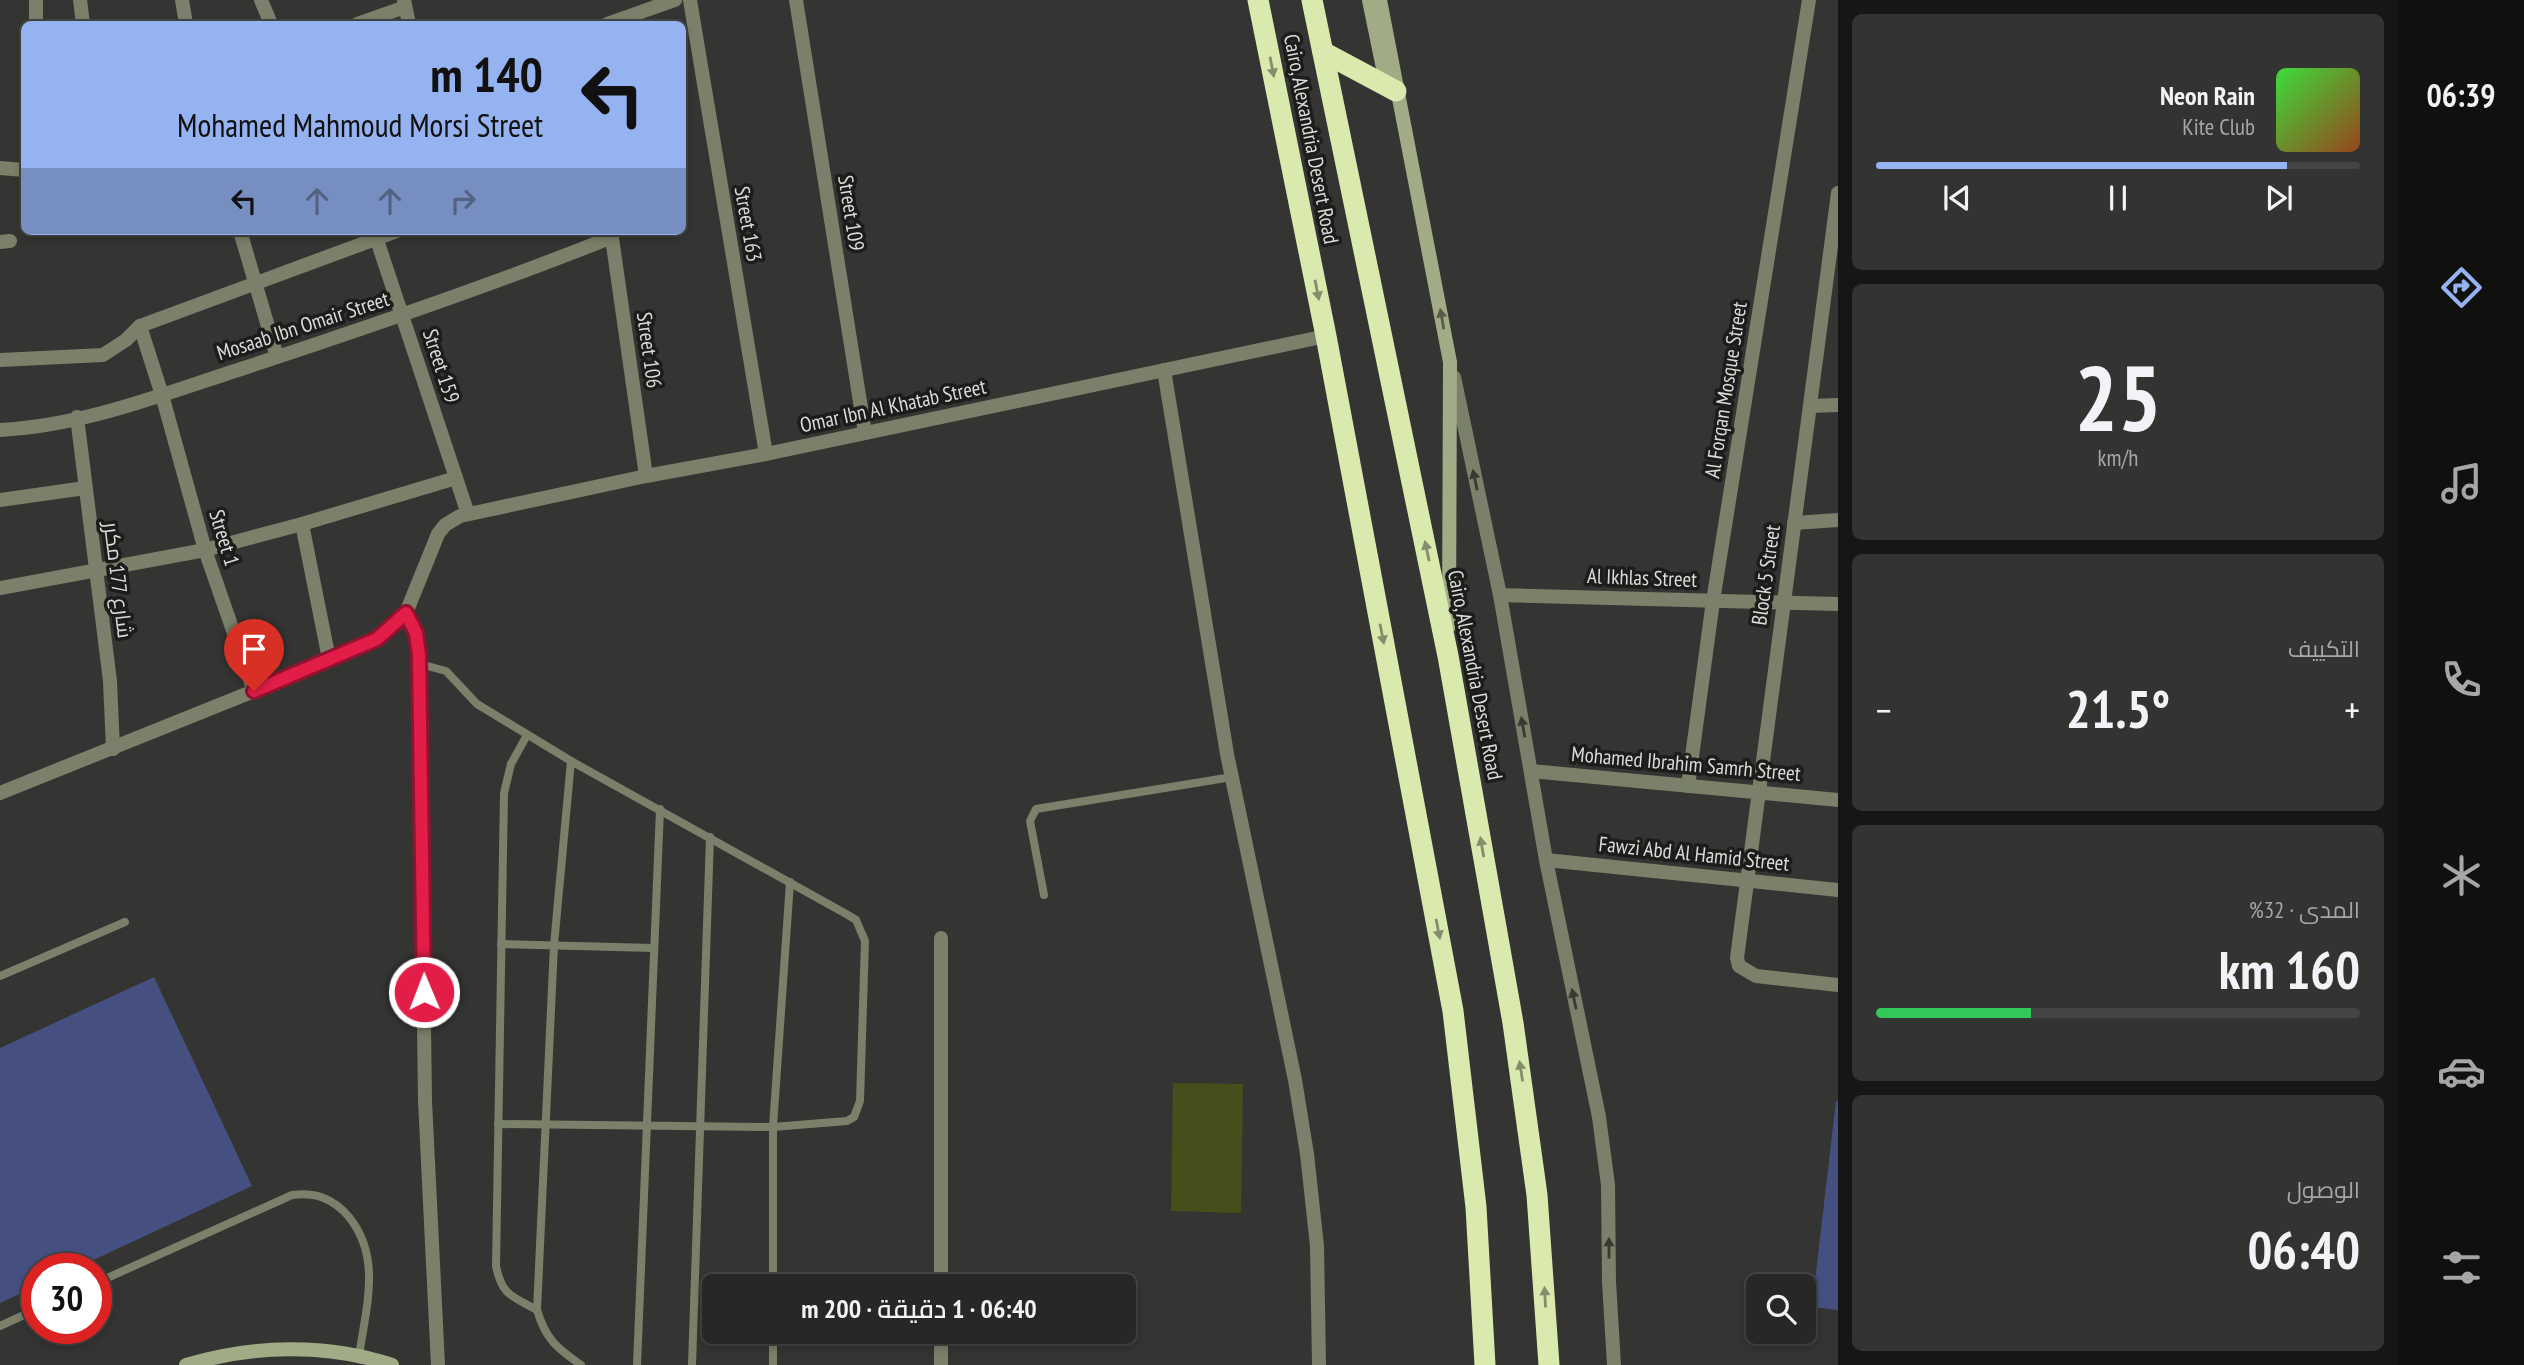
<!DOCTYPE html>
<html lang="ar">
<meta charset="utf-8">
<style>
:root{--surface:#272826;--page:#333432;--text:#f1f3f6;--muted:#a4a6a7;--line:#434443;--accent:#95b2f1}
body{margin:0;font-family:"PT Sans Narrow",Cairo,sans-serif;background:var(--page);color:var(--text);direction:rtl;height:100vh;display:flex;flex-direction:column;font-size:26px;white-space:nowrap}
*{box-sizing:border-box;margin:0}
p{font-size:23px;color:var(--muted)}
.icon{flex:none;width:38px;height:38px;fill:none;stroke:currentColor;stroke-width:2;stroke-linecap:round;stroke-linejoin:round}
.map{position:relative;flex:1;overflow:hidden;direction:ltr}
.panel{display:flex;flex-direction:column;gap:14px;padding:14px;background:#151615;width:560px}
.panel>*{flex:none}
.banner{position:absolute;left:21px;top:21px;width:665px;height:214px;border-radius:10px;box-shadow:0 4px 10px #0003,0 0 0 2px var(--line);direction:rtl;background:#95b2f1;color:#111;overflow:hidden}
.controls{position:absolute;left:1746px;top:1274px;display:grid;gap:14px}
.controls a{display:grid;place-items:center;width:70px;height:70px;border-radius:10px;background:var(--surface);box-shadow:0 4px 10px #0003,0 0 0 2px var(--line);font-size:35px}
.speed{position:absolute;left:21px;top:1253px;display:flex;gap:14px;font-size:35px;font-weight:700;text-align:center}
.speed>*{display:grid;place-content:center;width:91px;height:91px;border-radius:50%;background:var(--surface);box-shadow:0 4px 10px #0003,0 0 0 2px var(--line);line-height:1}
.speed .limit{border:10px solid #d22;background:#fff;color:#111}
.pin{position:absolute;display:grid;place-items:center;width:60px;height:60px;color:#fff;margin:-72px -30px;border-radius:50% 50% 50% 0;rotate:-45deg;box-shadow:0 0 7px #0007}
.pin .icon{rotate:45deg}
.me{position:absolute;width:77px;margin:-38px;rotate:359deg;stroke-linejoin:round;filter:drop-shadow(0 0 5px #0008)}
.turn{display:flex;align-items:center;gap:24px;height:147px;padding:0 28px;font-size:32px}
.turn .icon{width:91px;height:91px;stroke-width:2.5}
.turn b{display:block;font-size:49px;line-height:60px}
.lanes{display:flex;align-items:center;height:66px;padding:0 28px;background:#0003;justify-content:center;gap:35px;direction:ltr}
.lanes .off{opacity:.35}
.big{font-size:52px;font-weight:600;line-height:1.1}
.panel .card{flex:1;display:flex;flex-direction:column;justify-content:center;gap:10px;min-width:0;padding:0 24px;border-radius:10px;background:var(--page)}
.panel .dial{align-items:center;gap:0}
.dial b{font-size:91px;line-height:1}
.song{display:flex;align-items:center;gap:21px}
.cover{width:84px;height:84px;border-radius:10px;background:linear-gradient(135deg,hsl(120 70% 55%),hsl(20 70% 35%))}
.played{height:7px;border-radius:4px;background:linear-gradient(90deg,var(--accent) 85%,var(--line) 85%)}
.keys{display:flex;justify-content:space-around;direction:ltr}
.heat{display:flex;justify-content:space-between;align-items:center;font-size:38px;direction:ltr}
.charge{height:10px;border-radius:5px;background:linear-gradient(90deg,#34c759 32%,var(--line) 0)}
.trip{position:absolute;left:702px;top:1274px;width:434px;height:70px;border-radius:10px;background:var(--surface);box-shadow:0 4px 10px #0003,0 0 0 2px var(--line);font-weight:600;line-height:70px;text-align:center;direction:rtl}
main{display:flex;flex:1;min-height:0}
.dock{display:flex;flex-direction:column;width:126px;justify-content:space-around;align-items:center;background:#10100f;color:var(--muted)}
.dock .icon{width:49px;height:49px}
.dock .current{color:var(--accent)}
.dock b{font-size:32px;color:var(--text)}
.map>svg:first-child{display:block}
</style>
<main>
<nav class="dock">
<b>06:39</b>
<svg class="icon current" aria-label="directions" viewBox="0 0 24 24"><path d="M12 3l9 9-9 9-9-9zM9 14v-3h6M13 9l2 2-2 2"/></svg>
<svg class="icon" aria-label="music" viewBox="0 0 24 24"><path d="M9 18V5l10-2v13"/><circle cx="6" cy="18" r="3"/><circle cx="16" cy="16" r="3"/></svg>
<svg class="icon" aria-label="phone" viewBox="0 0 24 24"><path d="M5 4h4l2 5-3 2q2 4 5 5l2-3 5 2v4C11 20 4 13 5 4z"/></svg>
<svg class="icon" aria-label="climate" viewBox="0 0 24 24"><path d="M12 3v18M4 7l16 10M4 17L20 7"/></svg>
<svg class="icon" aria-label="car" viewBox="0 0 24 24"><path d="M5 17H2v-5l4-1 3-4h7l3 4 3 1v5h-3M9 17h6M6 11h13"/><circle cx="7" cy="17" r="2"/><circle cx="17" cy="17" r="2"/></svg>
<svg class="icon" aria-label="filters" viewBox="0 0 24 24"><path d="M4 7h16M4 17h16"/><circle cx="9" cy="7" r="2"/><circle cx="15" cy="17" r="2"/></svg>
</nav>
<section class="panel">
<div class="card">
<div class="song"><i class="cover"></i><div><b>Neon Rain</b><p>Kite Club</p></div></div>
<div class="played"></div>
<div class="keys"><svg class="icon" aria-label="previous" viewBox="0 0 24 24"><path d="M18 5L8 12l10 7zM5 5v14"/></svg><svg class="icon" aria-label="pause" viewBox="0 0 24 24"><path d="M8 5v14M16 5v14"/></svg><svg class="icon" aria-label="next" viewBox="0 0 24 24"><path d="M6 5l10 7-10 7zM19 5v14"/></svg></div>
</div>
<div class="card dial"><b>25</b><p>km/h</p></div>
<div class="card"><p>التكييف</p>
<div class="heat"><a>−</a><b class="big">21.5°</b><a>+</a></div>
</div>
<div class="card"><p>المدى · 32%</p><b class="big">160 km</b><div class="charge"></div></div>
<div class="card"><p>الوصول</p><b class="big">06:40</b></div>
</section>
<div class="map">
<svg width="1838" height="1365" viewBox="0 0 1838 1365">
<rect width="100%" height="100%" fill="#343532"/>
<!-- green -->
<path fill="#444f1b" d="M 1173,1083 L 1243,1084 L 1241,1213 L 1171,1211 Z"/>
<!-- building -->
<g fill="#465080">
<path d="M 154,977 L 252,1186 L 74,1269 L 37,1269 L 37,1286 L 0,1303 L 0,1048 Z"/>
<path d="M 1836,1101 L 1838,1101 L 1838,1310 L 1812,1307 Z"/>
</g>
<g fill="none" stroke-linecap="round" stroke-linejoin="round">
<!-- lane -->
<g stroke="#7a8069" stroke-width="8">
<path d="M 420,664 L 446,671 L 477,704 L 571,761 L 848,915 L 856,920 L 865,941 L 860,1101 L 854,1117 L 847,1121 L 773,1127 L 498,1124"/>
<path d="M 527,735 L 511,764 L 504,793 L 496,1266 C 502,1296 512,1296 537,1310"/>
<path d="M 571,761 L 554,945 L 537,1310 C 546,1340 557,1348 581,1365"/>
<path d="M 1044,895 L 1030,821 L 1036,809 L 1232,777"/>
<path d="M 501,944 L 653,948"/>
<path d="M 0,976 L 125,922"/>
<path d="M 96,1283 L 292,1195 C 315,1192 333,1198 349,1217 C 382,1258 366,1307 359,1356"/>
<path d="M 773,1286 L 773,1127 L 790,882"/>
<path d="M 0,1326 L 37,1309"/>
<path d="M 773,1332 L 773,1365"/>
<path d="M 637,1365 L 660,809"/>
<path d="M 692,1365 L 710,837"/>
</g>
<!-- street -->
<g stroke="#7a8069" stroke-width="14">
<path d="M 36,0 L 36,21"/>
<path d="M 80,0 L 83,24"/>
<path d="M 182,0 L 186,24"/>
<path d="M 261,0 L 271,24"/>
<path d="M 404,0 L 409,24"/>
<path d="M 690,0 L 766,454"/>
<path d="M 796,0 L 865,433"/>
<path d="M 357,24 L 405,7"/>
<path d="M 607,24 L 675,0"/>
<path d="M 0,168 L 24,170"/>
<path d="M 1838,193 L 1737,958 L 1739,966 L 1756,976 L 1838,985"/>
<path d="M 240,231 L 277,357"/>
<path d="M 374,231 L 468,514"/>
<path d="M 611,231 L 646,476"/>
<path d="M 0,242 L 10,241"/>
<path d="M 140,326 L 162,395 L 205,550 L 254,691"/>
<path d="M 0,360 L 103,355 L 126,340 L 140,326 L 397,231"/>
<path d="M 1164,370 L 1227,754 L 1295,1080 L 1307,1154 L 1317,1246 L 1319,1365"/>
<path d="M 1454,377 L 1500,595 L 1546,860 L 1599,1117 L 1608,1185 L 1609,1282 L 1614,1365"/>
<path d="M 1810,406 L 1838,405"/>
<path d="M 77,417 L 110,681 L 113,749"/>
<path d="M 0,430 C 83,426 163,394 241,369 C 366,328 490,286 612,237"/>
<path d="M 0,500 L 85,488"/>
<path d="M 1794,523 L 1838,520"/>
<path d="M 302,524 L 329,659"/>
<path d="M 0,588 L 205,550 L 302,524 L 456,478"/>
<path d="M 1500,595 L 1838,604"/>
<path d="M 406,613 L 416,633 L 419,655 L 425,1101 L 438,1365"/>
<path d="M 1531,771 L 1838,800"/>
<path d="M 1688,786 L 1713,601 L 1809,0"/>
<path d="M 0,793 L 254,691 L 377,639 L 406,613 L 438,534 L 445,525 L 460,516 L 646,476 L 766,454 L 1326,336"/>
<path d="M 1546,860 L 1838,890"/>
<path d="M 941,938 L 941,1286"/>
<path d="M 941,1332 L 941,1365"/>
</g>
<!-- secondary -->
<g stroke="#a1ab85" stroke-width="14">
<path d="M 1369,0 L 1384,73 L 1393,87"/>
<path d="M 1380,0 L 1450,362 L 1449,626"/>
<path d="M 186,1365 C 253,1345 326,1343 392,1365"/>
</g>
<!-- highway -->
<g stroke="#dae9ae" stroke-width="21">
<path d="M 1258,0 L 1326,336 L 1453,1011 L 1476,1207 L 1485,1365"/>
<path d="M 1312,0 L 1448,656 L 1513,1023 L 1537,1195 L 1549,1365"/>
<path d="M 1323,52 L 1396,91"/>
</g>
</g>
<!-- one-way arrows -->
<defs><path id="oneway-solid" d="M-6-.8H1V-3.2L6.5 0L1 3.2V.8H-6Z" transform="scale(1.75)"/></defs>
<g fill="#848d6c">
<use href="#oneway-solid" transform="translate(1272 67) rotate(79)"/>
<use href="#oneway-solid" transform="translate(1317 290) rotate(79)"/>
<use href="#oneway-solid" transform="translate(1427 551) rotate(-102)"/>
<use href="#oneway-solid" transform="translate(1382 634) rotate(79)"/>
<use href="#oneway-solid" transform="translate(1482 847) rotate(-100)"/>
<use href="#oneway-solid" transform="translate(1438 929) rotate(79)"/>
<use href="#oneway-solid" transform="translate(1521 1071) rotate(-99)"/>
<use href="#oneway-solid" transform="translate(1545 1297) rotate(-93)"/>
</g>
<use fill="#585d4b" href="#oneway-solid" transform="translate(1442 319) rotate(-100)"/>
<g fill="#383b32">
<use href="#oneway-solid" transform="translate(1475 480) rotate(-102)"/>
<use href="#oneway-solid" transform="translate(1523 727) rotate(-100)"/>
<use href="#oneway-solid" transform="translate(1574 999) rotate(-102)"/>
<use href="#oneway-solid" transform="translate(1609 1248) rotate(-90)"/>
</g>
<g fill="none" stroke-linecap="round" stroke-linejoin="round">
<!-- route casing -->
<g stroke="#92132f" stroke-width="18">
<path id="route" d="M 254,691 L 377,639 L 406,613 L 416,633 L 419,655 L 424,992"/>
</g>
<!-- route -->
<use href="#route" stroke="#e11d48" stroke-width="12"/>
</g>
<g text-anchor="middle" stroke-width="7" stroke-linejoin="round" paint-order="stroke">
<!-- street labels -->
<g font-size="21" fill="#dbdcd9" stroke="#1c1d1b">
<text transform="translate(1311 139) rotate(79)" y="7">Cairo, Alexandria Desert Road</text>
<text transform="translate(851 213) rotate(81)" y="7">Street 109</text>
<text transform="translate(748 224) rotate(80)" y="7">Street 163</text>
<text transform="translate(303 326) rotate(-18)" y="7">Mosaab Ibn Omair Street</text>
<text transform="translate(649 350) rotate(82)" y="7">Street 106</text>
<text transform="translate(441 366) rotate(72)" y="7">Street 159</text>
<text transform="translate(1726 390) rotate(-81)" y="7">Al Forqan Mosque Street</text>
<text transform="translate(893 406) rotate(-12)" y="7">Omar Ibn Al Khatab Street</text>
<text transform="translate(224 538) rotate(73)" y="7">Street 1</text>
<text transform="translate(1766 575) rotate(-82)" y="7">Block 5 Street</text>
<text transform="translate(1642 578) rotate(2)" y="7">Al Ikhlas Street</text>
<text transform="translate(118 580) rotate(83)" y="7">شارع 177 مكرر</text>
<text transform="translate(1475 675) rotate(79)" y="7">Cairo, Alexandria Desert Road</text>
<text transform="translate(1686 764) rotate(5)" y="7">Mohamed Ibrahim Samrh Street</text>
<text transform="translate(1694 854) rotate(6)" y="7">Fawzi Abd Al Hamid Street</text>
</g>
</g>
</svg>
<div class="controls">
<a><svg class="icon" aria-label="search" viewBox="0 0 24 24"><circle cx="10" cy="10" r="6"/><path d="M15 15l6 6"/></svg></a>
</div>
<div class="speed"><div class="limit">30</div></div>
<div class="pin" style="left:254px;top:691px;background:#d93025"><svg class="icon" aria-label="arrive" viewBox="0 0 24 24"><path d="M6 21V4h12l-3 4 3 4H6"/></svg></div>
<svg class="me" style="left:424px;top:992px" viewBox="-20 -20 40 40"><circle r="17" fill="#e11d48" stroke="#fff" stroke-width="3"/><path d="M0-11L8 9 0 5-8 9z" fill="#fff"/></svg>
<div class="trip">06:40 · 1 دقيقة · 200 m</div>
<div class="banner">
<div class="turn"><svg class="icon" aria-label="left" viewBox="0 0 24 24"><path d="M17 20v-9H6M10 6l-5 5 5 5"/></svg><div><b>140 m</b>Mohamed Mahmoud Morsi Street</div></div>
<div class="lanes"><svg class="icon" aria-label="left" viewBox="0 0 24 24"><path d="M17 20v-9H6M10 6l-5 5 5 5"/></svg><svg class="icon off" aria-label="ahead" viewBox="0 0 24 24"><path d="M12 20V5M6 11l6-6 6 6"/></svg><svg class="icon off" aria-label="ahead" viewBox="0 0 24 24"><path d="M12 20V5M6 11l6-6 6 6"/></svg><svg class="icon off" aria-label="right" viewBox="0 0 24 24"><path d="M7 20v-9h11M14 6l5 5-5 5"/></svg></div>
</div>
</div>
</main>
